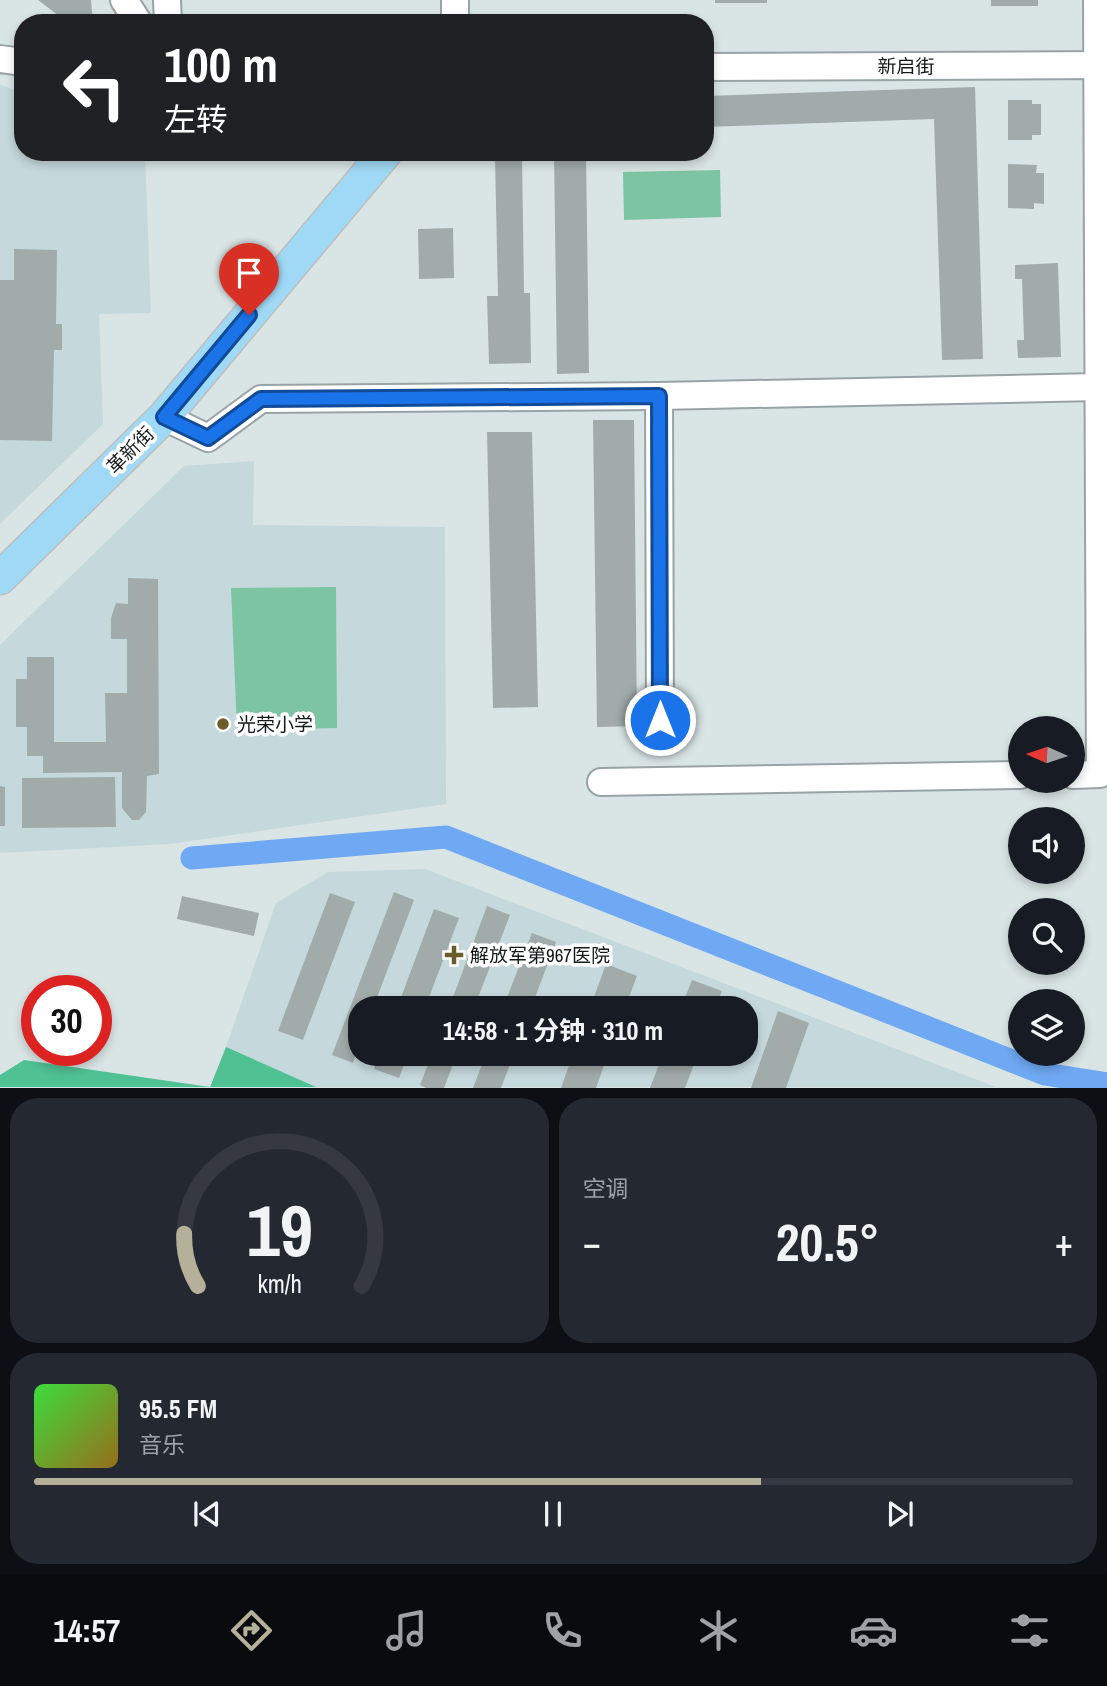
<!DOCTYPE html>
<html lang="zh">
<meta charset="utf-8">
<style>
:root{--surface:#171b24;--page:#242831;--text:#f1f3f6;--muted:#9ea1a6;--line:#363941;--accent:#b5b09a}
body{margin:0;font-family:"Archivo Narrow","Noto Sans SC",sans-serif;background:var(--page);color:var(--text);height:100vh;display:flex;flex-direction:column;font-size:26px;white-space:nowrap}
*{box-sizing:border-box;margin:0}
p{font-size:23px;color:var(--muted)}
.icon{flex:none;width:38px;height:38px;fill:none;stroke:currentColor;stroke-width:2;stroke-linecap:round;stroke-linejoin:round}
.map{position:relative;height:1088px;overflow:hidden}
.panel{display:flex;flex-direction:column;gap:10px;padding:10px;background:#0d0f14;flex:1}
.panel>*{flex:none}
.hud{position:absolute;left:14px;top:14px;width:700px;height:147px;border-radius:28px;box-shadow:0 4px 10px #0003;background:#202124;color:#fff;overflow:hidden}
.needle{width:46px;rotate:273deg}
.fabs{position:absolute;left:1008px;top:716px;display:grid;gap:14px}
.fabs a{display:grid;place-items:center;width:77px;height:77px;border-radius:50%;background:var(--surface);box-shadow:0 4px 10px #0003;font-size:35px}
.speed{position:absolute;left:21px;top:975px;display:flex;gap:14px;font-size:35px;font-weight:700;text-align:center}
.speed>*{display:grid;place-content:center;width:91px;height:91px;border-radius:50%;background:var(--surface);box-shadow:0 4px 10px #0003;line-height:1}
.speed .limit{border:10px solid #d22;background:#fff;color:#111}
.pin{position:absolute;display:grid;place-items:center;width:60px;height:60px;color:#fff;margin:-72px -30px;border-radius:50% 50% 50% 0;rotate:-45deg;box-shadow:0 0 7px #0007}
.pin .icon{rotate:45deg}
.me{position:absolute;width:77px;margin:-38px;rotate:0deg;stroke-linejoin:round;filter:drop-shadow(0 0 5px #0008)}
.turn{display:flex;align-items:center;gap:24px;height:147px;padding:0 35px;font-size:32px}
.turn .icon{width:91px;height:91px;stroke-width:2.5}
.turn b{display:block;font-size:49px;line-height:60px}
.big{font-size:52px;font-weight:700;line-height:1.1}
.panel .card{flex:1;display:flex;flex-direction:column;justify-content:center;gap:10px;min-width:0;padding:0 24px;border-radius:28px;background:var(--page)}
.panel .dial{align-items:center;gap:0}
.dial svg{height:182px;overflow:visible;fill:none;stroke:var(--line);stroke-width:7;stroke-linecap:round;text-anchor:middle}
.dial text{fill:var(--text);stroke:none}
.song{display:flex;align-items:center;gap:21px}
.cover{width:84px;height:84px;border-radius:10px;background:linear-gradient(135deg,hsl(120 70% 55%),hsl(40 70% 35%))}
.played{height:7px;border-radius:4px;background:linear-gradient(90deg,var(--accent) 70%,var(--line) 70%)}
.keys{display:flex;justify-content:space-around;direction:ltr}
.heat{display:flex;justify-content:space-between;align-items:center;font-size:38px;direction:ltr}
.panel .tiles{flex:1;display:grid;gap:10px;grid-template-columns:1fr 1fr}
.card:last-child{grid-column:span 2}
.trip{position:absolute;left:348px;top:996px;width:410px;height:70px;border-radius:28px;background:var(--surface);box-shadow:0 4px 10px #0003;font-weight:700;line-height:70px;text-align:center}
.menu{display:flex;height:112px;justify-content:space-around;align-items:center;background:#090b0e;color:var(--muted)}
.menu .icon{width:49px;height:49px}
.menu .active{color:var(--accent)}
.menu b{font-size:32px;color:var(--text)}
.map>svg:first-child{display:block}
</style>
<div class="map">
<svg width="1107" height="1088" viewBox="0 0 1107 1088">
<rect width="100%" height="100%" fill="#d9e4e5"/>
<!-- built -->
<g fill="#c5d8dc" fill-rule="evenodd">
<path d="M 0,85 L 23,92 L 23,152 L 139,152 L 145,154 L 151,313 L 99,314 L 103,424 L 0,524 Z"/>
<path d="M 254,461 L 253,525 L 445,527 L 446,804 L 170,844 L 0,853 L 0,645 L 184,466 Z"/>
<path d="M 425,869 L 996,1087 L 300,1087 L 226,1047 L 276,903 L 328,872 ZM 360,1008 L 746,1008 L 746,1054 L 360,1054 Z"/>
</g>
<!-- green -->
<g fill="#7dc4a3">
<path d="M 720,170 L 721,217 L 624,220 L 623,172 Z"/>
<path d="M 336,587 L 337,728 L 237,730 L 231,588 Z"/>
</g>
<!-- forest -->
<path fill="#4fc193" d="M 226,1047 L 316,1087 L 0,1087 L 0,1075 L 24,1060 L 210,1087 Z"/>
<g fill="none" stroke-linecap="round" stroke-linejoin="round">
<!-- canal -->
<path stroke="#6fa9f3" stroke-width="23" d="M 192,858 L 446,837 L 1045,1074 L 1107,1084"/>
</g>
<!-- building -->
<g fill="#a1abaa">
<path d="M 38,0 L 91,0 L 93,23 L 63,23 L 63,19 Z"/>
<rect x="715" y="0" width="52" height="3"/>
<rect x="991" y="0" width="47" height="6"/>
<path d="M 975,87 L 983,359 L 942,360 L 934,119 L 705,127 L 705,96 Z"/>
<path d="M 1008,100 L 1032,100 L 1032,104 L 1041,104 L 1041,135 L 1032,135 L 1032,140 L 1008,140 Z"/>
<path d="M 487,152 L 526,152 L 526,155 L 522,155 L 524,293 L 530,293 L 531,363 L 489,364 L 487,296 L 498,296 L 495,158 L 487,158 Z"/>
<path d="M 554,152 L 586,152 L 589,373 L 557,374 Z"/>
<path d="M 1008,164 L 1037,165 L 1036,173 L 1044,173 L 1044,204 L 1034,203 L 1034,209 L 1008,208 Z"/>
<path d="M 453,228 L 454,278 L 419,279 L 418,229 Z"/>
<path d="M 14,249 L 57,250 L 56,324 L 62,324 L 62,350 L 54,350 L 52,441 L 0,440 L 0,280 L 14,280 Z"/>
<path d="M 1058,263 L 1061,357 L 1018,358 L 1017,340 L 1024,340 L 1022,279 L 1015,279 L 1015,265 Z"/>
<path d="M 593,420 L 634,420 L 637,726 L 597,727 Z"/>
<path d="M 487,432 L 532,432 L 538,707 L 493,708 Z"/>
<path d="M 128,578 L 158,579 L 159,774 L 147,776 L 146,812 L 139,820 L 132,820 L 122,808 L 122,772 L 43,773 L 43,756 L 27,756 L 27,727 L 16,727 L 16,679 L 27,679 L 27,657 L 54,657 L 54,742 L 106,742 L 105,693 L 127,693 L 127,639 L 111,639 L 111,618 L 116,603 L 128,604 Z"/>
<path d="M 115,777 L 116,827 L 22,828 L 22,778 Z"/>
<path d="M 0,786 L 5,787 L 5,826 L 0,826 Z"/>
<path d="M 394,892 L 414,900 L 373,1008 L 360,1008 L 360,1042 L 353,1063 L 332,1055 Z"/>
<path d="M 330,893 L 355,902 L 303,1040 L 278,1031 Z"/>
<path d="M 182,896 L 259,913 L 254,936 L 177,919 Z"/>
<path d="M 487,906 L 510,915 L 474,1008 L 449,1008 Z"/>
<path d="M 434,909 L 459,918 L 425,1008 L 397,1008 Z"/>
<path d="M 532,933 L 556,942 L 531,1008 L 503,1008 Z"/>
<path d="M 606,964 L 637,976 L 625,1008 L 590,1008 Z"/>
<path d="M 692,980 L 722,991 L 715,1008 L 681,1008 Z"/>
<path d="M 778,1011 L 809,1023 L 786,1088 L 751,1088 Z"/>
<path d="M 380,1054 L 408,1054 L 399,1078 L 374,1069 Z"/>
<path d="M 432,1054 L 457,1054 L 444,1088 L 426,1088 L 420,1085 Z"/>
<path d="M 486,1054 L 514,1054 L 501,1088 L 473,1088 Z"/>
<path d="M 573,1054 L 608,1054 L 596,1088 L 561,1088 Z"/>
<path d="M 663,1054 L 698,1054 L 685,1088 L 650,1088 Z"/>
</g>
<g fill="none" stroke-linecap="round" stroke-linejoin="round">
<!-- minor casing -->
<g stroke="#99a3a5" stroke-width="30">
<g id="minor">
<path d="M 124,0 L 139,23"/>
<path d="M 167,0 L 168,23"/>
<path d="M 455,23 L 455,0"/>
<path d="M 0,59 L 23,62"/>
<path d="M 705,67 L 1107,65"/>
<path d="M 659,396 L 660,720"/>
<path d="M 164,417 L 208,438 L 261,399 L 659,396 L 1098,387"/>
<path d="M 1073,775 L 1100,774 L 1097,0"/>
<path d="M 601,782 L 1020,775"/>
</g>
</g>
<!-- major casing -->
<g stroke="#bdbebe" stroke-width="35">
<path id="major" d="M 0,578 L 164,417 L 386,152"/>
</g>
<!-- minor -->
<use href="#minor" stroke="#fff" stroke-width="26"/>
<!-- major -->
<use href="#major" stroke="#a0d9f5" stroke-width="32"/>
</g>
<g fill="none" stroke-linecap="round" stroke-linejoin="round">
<!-- route casing -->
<g stroke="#114b97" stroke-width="18">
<path id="route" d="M 249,315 L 164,417 L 208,438 L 261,399 L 659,396 L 660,720"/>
</g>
<!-- route -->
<use href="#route" stroke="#1a73e8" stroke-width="12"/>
</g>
<!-- markers -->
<g fill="#6b5d2a" stroke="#fff" stroke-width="2.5">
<circle cx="223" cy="724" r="7"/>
<path d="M450.5 944.5h7v7h7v7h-7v7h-7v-7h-7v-7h7z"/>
</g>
<g text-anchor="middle" stroke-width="7" stroke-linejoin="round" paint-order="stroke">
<!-- street labels -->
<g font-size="19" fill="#141818" stroke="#fff">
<text x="906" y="73">新启街</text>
<text transform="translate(130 450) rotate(-45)" y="7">革新街</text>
</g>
<!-- poi labels -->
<g font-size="19" fill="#141818" stroke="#fff" text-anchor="start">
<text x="237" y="731">光荣小学</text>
<text x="470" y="962">解放军第967医院</text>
</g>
</g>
</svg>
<div class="fabs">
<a><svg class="needle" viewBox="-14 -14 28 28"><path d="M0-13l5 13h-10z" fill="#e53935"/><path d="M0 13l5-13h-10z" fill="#9ea1a6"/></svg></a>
<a><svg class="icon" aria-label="sound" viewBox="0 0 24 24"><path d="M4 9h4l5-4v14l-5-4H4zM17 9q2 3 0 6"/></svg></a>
<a><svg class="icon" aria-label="search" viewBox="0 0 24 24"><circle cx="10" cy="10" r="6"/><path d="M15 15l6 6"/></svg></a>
<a><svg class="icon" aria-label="layers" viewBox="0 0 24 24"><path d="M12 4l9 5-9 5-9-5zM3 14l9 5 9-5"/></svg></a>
</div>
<div class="speed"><div class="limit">30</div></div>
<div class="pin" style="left:249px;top:315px;background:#d93025"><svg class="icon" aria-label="arrive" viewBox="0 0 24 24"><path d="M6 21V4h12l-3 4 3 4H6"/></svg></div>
<svg class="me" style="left:660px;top:720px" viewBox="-20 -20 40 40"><circle r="17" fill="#1a73e8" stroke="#fff" stroke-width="3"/><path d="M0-11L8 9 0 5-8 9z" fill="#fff"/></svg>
<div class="trip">14:58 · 1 分钟 · 310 m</div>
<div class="hud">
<div class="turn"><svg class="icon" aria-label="left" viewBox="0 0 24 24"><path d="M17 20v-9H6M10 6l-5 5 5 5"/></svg><div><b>100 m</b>左转</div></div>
</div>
</div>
<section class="panel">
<div class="tiles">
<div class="card dial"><svg viewBox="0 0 100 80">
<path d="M14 69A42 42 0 1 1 86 69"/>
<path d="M14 69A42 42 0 0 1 8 46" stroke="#b5b09a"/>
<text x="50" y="56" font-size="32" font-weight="700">19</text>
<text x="50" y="72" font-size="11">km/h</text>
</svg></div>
<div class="card"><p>空调</p>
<div class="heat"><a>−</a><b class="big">20.5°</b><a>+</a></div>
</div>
<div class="card">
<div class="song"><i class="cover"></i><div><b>95.5 FM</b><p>音乐</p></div></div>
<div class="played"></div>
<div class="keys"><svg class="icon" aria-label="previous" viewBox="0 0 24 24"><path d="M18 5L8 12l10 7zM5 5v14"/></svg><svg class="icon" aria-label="pause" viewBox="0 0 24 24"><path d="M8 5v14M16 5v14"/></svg><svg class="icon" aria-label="next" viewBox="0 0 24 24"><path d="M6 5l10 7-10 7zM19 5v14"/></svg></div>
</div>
</div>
</section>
<nav class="menu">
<b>14:57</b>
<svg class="icon active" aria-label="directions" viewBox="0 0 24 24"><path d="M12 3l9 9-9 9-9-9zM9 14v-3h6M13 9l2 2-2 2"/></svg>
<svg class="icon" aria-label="music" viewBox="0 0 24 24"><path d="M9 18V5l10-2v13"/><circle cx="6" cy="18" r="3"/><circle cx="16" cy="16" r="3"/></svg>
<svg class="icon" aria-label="phone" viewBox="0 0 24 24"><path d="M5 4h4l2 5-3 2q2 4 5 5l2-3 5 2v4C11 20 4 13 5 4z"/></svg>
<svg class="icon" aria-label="climate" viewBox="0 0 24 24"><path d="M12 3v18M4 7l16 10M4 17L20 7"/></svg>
<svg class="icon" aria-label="car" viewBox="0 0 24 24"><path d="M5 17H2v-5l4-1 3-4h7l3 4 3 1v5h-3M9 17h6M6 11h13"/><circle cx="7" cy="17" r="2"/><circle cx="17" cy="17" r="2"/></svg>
<svg class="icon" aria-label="filters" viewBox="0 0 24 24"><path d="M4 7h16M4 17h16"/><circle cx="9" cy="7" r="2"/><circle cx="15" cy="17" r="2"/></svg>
</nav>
